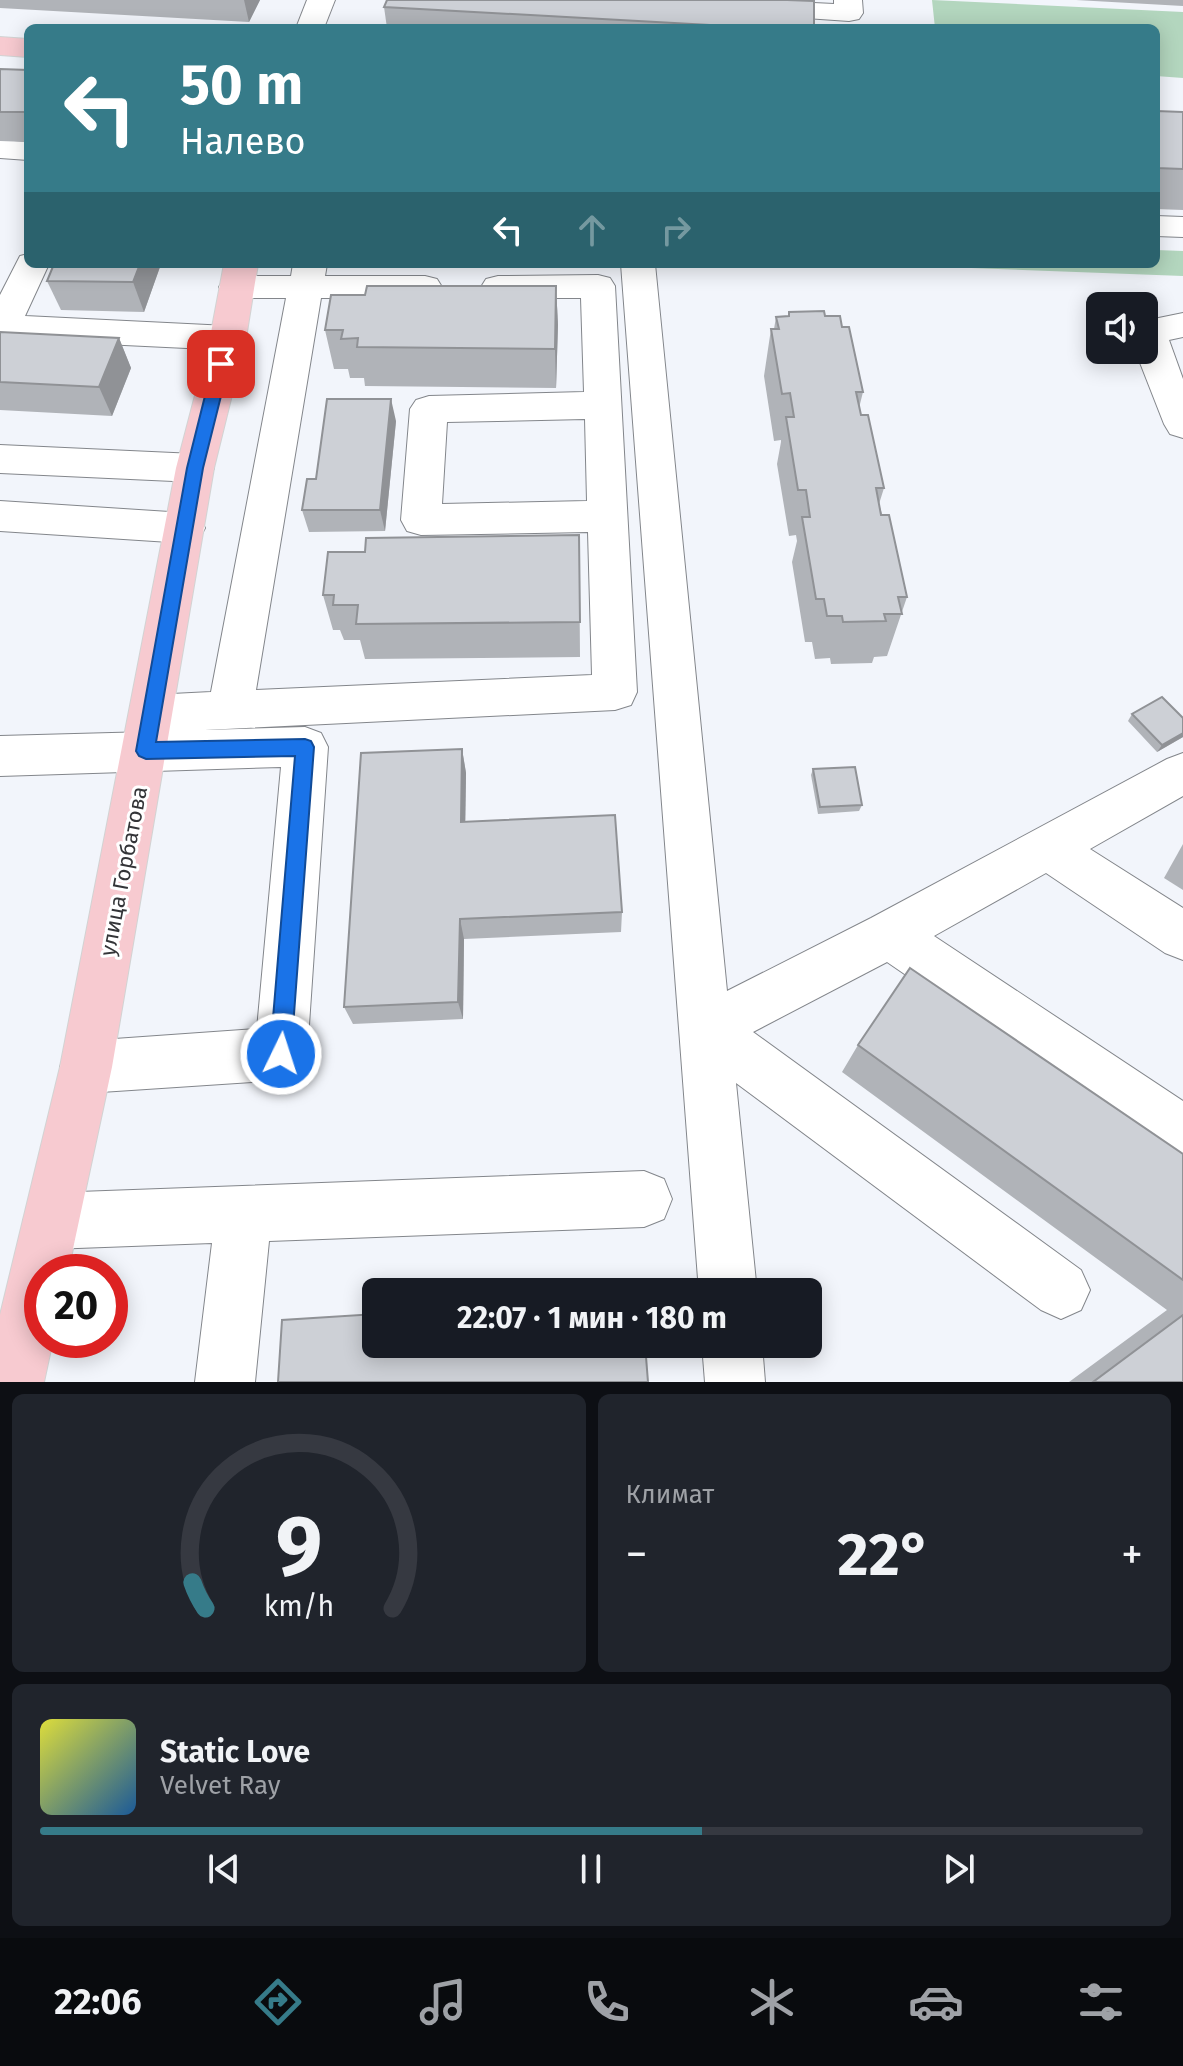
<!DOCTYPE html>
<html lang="ru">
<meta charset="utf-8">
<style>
:root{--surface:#171b24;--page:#20242c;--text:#f1f3f6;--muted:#9ea1a6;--line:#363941;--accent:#367b89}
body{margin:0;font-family:"Fira Sans",sans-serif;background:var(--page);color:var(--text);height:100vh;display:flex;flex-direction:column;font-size:30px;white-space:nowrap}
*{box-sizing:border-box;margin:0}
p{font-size:26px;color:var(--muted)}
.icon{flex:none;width:44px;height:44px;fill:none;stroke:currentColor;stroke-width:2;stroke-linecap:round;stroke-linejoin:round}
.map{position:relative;height:1382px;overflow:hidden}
.sheet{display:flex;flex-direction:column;gap:12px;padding:12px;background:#0d0f14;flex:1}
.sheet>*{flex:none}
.top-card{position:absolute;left:24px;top:24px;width:1136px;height:244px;border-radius:12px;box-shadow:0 4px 20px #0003;background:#367b89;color:#fff;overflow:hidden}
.tools{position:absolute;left:1086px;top:292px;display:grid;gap:16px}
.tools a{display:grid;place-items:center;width:72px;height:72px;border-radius:12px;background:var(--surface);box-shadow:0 4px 20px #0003;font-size:40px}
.speed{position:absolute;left:24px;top:1254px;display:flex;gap:16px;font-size:40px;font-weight:700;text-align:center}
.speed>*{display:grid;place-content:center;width:104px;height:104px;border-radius:50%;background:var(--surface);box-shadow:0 4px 20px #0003;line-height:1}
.speed .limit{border:12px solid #d22;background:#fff;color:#111}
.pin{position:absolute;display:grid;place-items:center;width:68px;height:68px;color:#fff;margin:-34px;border-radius:16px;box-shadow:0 4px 12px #0006}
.me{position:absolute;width:88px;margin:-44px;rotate:4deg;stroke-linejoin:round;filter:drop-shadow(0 0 6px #0008)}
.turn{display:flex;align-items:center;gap:28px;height:168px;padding:0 24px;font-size:36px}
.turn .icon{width:104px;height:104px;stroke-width:2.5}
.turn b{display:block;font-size:56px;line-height:68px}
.lanes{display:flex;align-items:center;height:76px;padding:0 24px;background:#0003;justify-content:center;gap:40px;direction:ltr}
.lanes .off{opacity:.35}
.big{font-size:60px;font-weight:700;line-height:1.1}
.sheet .card{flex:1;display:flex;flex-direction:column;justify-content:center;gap:12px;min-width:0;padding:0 28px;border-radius:12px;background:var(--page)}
.sheet .dial{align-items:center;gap:0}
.dial svg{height:208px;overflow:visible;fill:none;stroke:var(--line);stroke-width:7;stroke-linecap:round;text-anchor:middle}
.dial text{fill:var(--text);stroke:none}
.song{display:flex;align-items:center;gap:24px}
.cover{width:96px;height:96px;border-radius:12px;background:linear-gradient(135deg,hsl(60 70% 55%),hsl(210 70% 35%))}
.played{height:8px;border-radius:4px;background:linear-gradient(90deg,var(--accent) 60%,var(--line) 60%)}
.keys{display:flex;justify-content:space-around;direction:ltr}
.heat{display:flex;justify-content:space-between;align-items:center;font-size:44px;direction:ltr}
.sheet .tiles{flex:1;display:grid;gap:12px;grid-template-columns:1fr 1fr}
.card:last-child{grid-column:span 2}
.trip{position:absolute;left:362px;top:1278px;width:460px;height:80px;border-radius:12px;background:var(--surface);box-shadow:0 4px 20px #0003;font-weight:700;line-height:80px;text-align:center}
.menu{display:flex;height:128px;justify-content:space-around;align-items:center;background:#090b0e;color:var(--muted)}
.menu .icon{width:56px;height:56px}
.menu .on{color:var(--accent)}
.menu b{font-size:36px;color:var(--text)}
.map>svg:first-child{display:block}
</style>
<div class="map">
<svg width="1183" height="1382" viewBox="0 0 1183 1382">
<rect width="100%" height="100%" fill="#f2f5fb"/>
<!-- green -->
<g fill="#b3d6be">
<path d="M 932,0 L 1183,12 L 1183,78 L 1156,76 L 1156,28 L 935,28 Z"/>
<path d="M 1156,250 L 1183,251 L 1183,276 L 864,264 L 1156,264 Z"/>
</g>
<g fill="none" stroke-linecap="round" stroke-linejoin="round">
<!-- minor casing -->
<g stroke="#83868b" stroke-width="2">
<g id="minor">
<path d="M 307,0 L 335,0 L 324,28 L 296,28 Z"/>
<path d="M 754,0 L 834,4 L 834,0 L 862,0 L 863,13 L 859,19 L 849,21 L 746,14 L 742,8 L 746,2 Z"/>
<path d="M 0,140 L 28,142 L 28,160 L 0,158 Z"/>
<path d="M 1156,216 L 1183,217 L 1183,237 L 1156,236 Z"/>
<path d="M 28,254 L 28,264 L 49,264 L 25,316 L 228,326 L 241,329 L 246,338 L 241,347 L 228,350 L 0,339 L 0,295 L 20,256 Z"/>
<path d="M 293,264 L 327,264 L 325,276 L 425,276 L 437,279 L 442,287 L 437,295 L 425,298 L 321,298 L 256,690 L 592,675 L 588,532 L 421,535 L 407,531 L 401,520 L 410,409 L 416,400 L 429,396 L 584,392 L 581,298 L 498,298 L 486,295 L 481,287 L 486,279 L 498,276 L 598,275 L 610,278 L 615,286 L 637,692 L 631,705 L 615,710 L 205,730 L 305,727 L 321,733 L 328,747 L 307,1054 L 300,1073 L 281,1080 L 86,1093 L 67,1086 L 60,1067 L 67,1048 L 86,1041 L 257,1029 L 281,767 L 0,776 L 0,736 L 149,732 L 136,727 L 130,714 L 136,701 L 152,695 L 211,692 L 286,298 L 236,298 L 224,295 L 219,287 L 224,279 L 236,276 L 291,276 ZM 585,419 L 587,501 L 442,504 L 447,422 Z"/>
<path d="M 621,264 L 655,264 L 727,991 L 871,918 L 1167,759 L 1183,753 L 1183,796 L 1090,849 L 1183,908 L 1183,960 L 1165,953 L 1046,873 L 934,936 L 1183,1101 L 1183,1160 L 1164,1152 L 887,962 L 753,1032 L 1081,1270 L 1090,1290 L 1081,1310 L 1061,1319 L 1041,1310 L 736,1083 L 757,1292 L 699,1292 Z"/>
<path d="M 1183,313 L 1183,337 L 1169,340 L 1183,379 L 1183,438 L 1170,434 L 1164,424 L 1135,350 L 1144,350 L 1144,321 Z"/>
<path d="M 0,445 L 195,454 L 209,458 L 214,468 L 209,478 L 195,482 L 0,473 Z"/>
<path d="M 0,501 L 185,513 L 199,517 L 205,528 L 199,539 L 185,543 L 0,531 Z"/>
<path d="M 644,1171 L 664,1179 L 672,1199 L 664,1219 L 644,1227 L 269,1241 L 255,1382 L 195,1382 L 212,1243 L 51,1249 L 31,1241 L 23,1221 L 31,1201 L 51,1193 Z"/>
<path d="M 702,1344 L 762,1344 L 765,1382 L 705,1382 Z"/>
</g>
</g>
<!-- major casing -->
<g stroke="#d2d3d3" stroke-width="2">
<g id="major">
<path d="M 0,37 L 28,39 L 28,57 L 0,55 Z"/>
<path d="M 224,264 L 258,264 L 246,338 L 214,468 L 112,1067 L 68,1272 L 42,1272 L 42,1340 L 53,1340 L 44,1382 L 0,1382 L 0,1315 L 60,1067 L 176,468 L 210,338 Z"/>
</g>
</g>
<!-- minor -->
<use href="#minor" fill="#fff" fill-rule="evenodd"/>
<!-- major -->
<use href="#major" fill="#f7cad0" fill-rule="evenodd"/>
</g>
<!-- wall -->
<g fill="#b0b3b8">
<path d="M 0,0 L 260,0 L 249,22 L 0,8 Z"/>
<path d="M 1076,0 L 1183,0 L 1183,6 Z"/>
<path d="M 384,7 L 814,28 L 387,28 Z"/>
<path d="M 0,69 L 28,70 L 28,142 L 0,141 Z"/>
<path d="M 1156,111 L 1183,112 L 1183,210 L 1156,209 Z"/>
<path d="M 54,264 L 161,264 L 144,312 L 61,310 L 47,281 Z"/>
<path d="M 556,286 L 558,325 L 556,388 L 365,386 L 364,378 L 350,378 L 348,369 L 334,369 L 325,330 L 365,295 Z"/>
<path d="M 789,312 L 825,316 L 842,327 L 863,392 L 859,408 L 861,415 L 884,488 L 879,504 L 907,597 L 887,656 L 874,657 L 872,663 L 831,664 L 830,658 L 815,659 L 812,642 L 805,642 L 792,562 L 797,541 L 796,535 L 789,536 L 777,464 L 781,442 L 781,440 L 774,441 L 764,376 L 771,329 L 774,329 L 776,317 L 788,316 Z"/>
<path d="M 0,332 L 119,338 L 131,368 L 112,416 L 0,410 Z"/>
<path d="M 396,421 L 385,531 L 309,532 L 302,510 L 316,479 Z"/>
<path d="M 579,535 L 580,657 L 365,659 L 360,640 L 344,640 L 340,630 L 333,630 L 323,595 L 365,552 Z"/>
<path d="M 1132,714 L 1183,718 L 1183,737 L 1157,752 L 1128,721 Z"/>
<path d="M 462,749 L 466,773 L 465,822 L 622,912 L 621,932 L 464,939 L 463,1019 L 353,1024 L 344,1007 Z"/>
<path d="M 813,769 L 862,805 L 859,811 L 818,814 L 811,775 Z"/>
<path d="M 1183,844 L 1183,890 L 1164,878 Z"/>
<path d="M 858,1045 L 1183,1154 L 1183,1382 L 1069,1382 L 1167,1310 L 842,1072 Z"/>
</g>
<!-- shaded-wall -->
<g fill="#909296">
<path d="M 244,0 L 260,0 L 249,22 Z"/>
<path d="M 140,264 L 161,264 L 144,312 L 133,282 Z"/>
<path d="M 556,286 L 558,325 L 556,388 L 555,349 Z"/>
<path d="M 119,338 L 131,368 L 112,416 L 99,387 Z"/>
<path d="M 391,399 L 396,421 L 385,531 L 380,510 Z"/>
<path d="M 1183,733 L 1183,737 L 1157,752 L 1162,745 Z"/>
<path d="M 462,749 L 466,773 L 465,844 L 461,822 Z"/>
<path d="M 460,919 L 464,939 L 463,1019 L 458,1002 Z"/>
</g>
<!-- building -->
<g fill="#cdd0d6" stroke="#909296" stroke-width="2">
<path d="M 387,0 L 787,0 L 814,1 L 814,28 L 766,28 L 384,7 Z"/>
<path d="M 0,69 L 28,70 L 28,112 L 0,112 Z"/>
<path d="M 1156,111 L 1183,112 L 1183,169 L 1156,168 Z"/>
<path d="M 54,264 L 140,264 L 133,282 L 47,281 Z"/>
<path d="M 367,286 L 556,286 L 555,349 L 357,347 L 358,338 L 341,339 L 343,330 L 325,330 L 331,295 L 365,295 Z"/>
<path d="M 824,311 L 825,316 L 840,316 L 842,327 L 849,327 L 863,392 L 856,392 L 861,415 L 868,415 L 884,488 L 876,488 L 881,515 L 889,515 L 907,597 L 898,597 L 902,614 L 884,614 L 886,621 L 843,622 L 842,616 L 827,616 L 824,599 L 816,599 L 802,517 L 810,517 L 806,490 L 798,490 L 786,417 L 794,417 L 790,393 L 782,394 L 771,329 L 779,329 L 776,317 L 789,316 L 789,312 Z"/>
<path d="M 0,332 L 119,338 L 99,387 L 0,382 Z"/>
<path d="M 327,399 L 391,399 L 380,510 L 302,510 L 307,479 L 316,479 Z"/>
<path d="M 579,535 L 580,622 L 356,624 L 358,605 L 333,605 L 334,595 L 323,595 L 328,552 L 365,552 L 366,538 Z"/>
<path d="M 1162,697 L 1183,718 L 1183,733 L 1162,745 L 1132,714 Z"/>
<path d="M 462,749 L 461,822 L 615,815 L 622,912 L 460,919 L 458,1002 L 344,1007 L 361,753 Z"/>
<path d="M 855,767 L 862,805 L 820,807 L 813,769 Z"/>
<path d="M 910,968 L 1183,1154 L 1183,1280 L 858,1045 Z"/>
<path d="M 376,1314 L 376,1344 L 645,1344 L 648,1382 L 278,1382 L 282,1320 Z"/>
<path d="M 1183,1315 L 1183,1382 L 1093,1382 Z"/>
</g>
<!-- route -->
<path fill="#1a73e8" stroke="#114b97" stroke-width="2" d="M 221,359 L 229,364 L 203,468 L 156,742 L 305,739 L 311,741 L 314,747 L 291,1054 L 288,1062 L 281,1065 L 273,1062 L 270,1054 L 295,756 L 146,759 L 139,756 L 136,751 L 187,468 L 213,364 Z"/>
<g text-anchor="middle" stroke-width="6" stroke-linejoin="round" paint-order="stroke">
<!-- street labels -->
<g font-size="22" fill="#343538" stroke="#fff">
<text transform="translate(123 871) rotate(-79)" y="8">улица Горбатова</text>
</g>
</g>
</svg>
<div class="tools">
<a><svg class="icon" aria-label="sound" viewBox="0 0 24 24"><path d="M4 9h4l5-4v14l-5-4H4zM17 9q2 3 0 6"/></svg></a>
</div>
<div class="speed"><div class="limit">20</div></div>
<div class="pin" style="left:221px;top:364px;background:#d93025"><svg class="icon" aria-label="arrive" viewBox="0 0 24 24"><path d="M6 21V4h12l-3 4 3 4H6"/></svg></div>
<svg class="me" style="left:281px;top:1054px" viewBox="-20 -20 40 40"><circle r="17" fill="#1a73e8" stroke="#fff" stroke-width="3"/><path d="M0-11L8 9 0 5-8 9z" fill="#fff"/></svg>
<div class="trip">22:07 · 1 мин · 180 m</div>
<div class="top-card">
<div class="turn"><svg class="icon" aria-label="left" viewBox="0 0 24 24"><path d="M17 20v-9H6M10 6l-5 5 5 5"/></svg><div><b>50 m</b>Налево</div></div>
<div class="lanes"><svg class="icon" aria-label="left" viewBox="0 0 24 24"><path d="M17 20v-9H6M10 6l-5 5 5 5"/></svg><svg class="icon off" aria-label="ahead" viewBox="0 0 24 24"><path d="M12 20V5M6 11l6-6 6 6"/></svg><svg class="icon off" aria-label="right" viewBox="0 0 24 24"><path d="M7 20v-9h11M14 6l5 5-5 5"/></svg></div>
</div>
</div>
<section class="sheet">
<div class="tiles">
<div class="card dial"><svg viewBox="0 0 100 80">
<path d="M14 69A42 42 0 1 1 86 69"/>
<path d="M14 69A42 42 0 0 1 9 59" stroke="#367b89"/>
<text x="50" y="56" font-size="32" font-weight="700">9</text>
<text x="50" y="72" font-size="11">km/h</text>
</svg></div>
<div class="card"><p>Климат</p>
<div class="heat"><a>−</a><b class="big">22°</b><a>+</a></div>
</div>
<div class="card">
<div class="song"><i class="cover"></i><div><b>Static Love</b><p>Velvet Ray</p></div></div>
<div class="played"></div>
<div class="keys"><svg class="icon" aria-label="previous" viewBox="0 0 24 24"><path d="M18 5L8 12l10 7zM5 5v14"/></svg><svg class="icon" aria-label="pause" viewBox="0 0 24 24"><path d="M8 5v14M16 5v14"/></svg><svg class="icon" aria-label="next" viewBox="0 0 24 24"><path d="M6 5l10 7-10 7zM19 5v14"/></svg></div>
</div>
</div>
</section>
<nav class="menu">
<b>22:06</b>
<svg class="icon on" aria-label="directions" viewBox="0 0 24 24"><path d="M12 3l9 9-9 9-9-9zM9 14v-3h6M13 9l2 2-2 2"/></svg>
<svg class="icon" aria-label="music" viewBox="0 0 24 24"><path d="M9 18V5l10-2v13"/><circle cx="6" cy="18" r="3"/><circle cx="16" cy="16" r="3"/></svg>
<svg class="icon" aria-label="phone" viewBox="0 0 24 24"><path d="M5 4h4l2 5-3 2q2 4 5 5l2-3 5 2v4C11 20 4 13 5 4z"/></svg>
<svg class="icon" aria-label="climate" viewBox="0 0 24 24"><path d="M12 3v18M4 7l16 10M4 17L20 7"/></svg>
<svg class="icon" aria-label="car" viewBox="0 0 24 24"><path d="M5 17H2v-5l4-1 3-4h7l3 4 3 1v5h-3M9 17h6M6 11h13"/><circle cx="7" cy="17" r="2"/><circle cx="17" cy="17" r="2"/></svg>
<svg class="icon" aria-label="filters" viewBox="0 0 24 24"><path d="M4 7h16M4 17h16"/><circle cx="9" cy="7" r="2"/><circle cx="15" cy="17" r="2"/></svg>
</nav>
